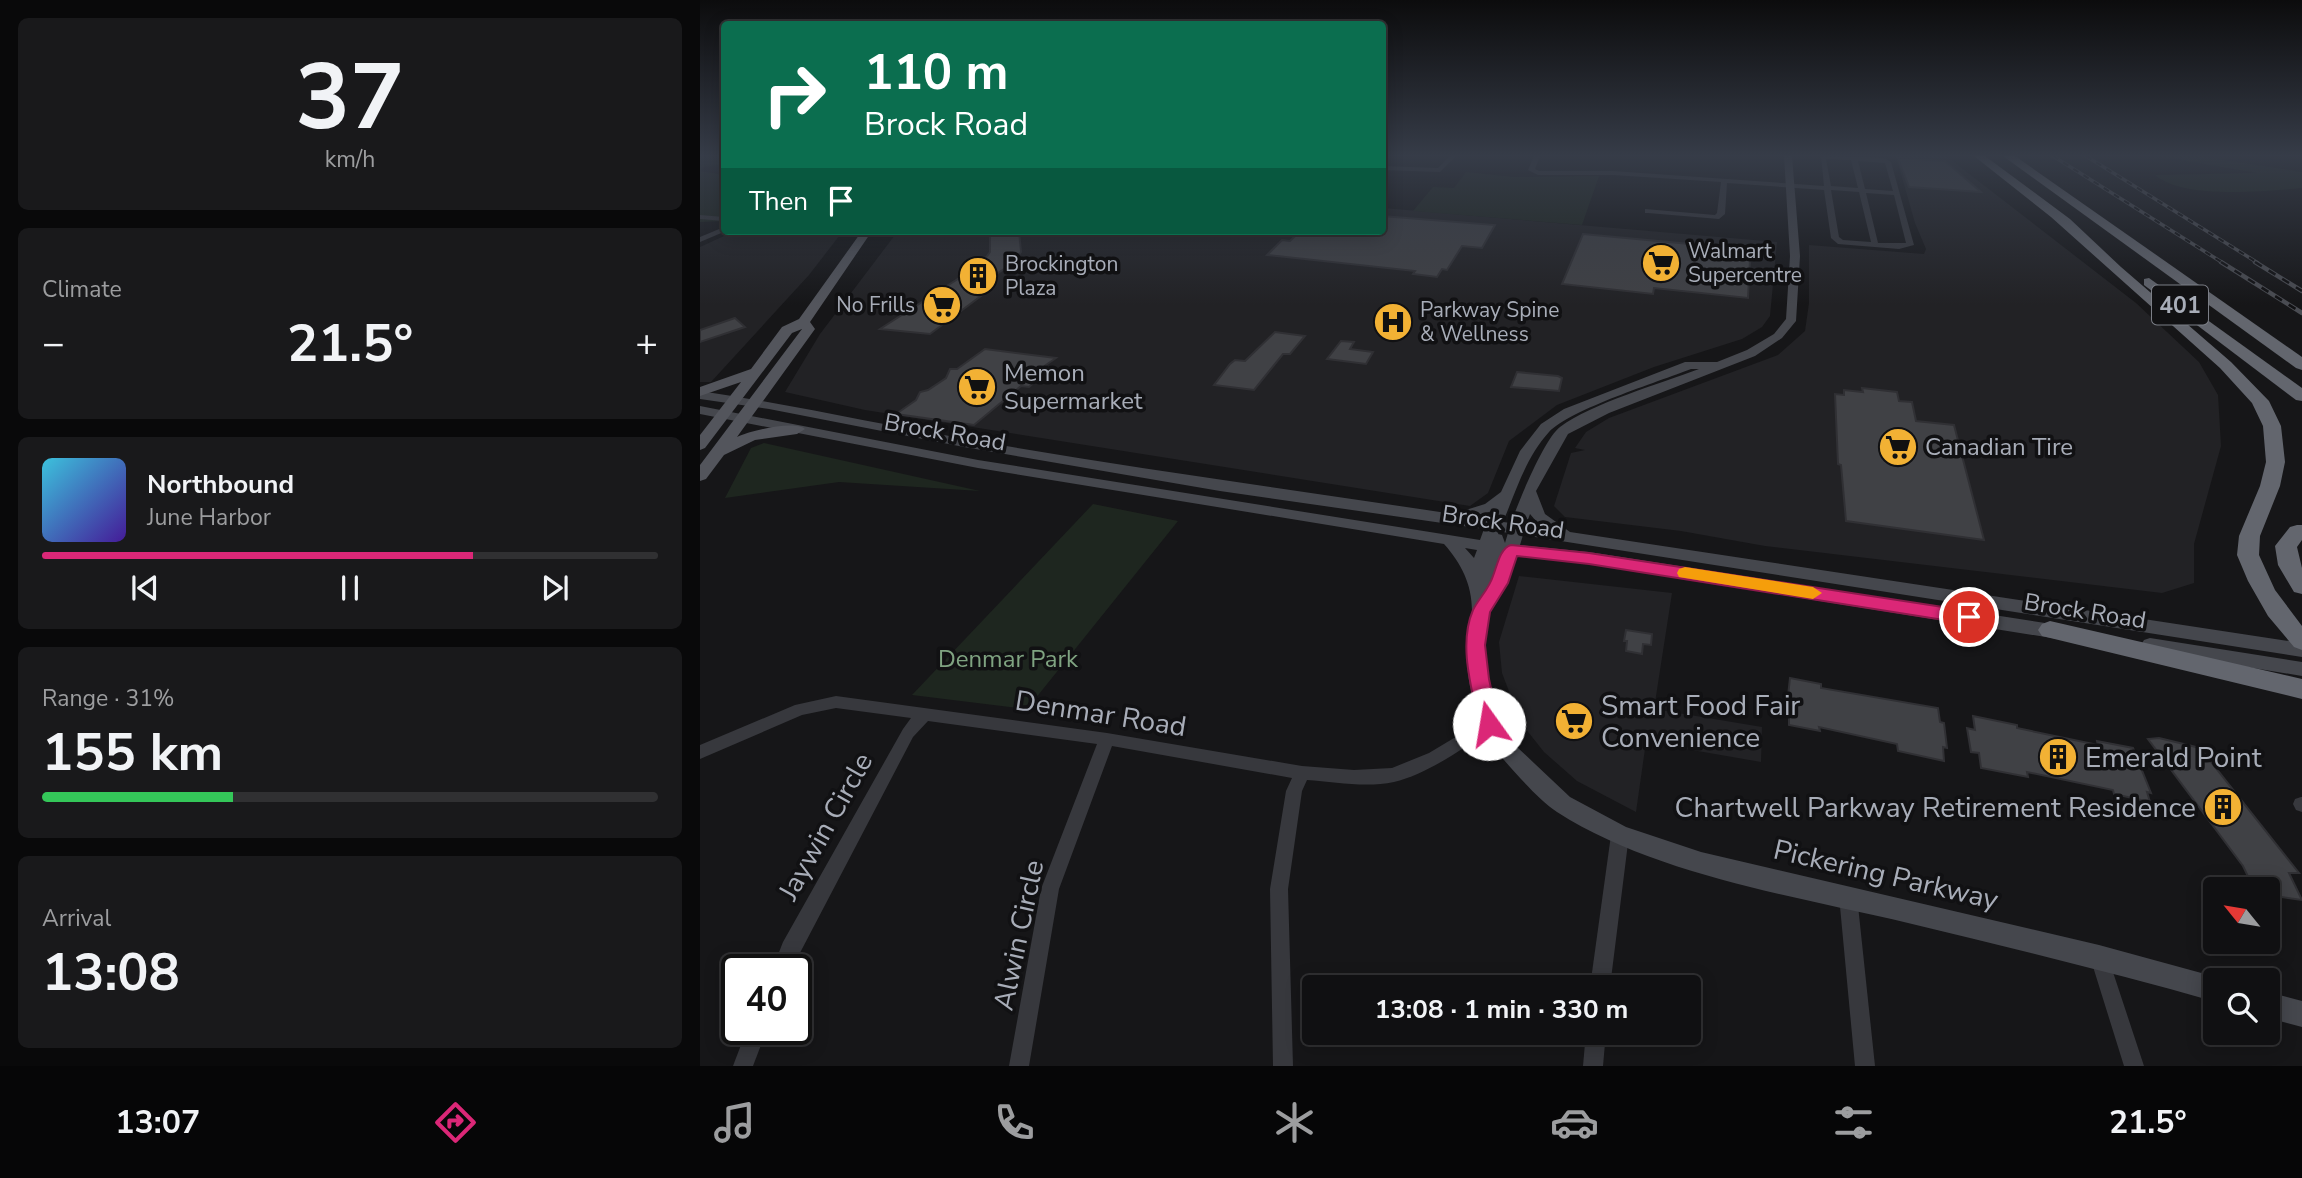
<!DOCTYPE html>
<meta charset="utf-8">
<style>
:root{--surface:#101012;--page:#19191b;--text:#f1f3f6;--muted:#9c9d9f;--line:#303032;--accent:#db2777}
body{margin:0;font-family:"Nunito Sans",sans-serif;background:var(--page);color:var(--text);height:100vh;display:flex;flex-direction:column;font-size:26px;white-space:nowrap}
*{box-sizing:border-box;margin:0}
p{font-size:23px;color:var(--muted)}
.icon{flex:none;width:38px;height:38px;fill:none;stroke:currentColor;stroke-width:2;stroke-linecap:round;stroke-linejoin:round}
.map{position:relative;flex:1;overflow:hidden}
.drawer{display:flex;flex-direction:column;gap:18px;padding:18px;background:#09090a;width:700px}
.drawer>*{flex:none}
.top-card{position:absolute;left:21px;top:21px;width:665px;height:214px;border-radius:7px;box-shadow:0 4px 18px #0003,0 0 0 2px var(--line);background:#0b6e4f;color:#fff;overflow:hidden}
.needle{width:46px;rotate:300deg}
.tools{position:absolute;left:1503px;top:877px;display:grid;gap:14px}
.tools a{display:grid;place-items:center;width:77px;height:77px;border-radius:7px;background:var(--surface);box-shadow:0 4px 18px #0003,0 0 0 2px var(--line);font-size:35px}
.speed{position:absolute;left:21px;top:954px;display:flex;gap:14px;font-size:35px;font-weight:700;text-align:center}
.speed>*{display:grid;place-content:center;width:91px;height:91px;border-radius:50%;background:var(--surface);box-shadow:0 4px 18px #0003,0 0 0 2px var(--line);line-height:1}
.speed .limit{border:4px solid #111;border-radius:10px;background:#fff;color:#111}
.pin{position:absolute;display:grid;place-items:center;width:60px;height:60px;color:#fff;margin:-30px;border:4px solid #fff;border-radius:50%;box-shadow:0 2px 7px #0007}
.me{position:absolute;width:77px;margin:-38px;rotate:347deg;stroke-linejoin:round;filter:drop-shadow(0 0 5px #0008)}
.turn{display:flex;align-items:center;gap:24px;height:147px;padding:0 28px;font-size:32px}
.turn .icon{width:91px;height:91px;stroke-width:2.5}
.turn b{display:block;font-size:49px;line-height:60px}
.then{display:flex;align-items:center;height:66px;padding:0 28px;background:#0003;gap:14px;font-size:26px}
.big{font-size:52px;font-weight:700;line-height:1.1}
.drawer .tile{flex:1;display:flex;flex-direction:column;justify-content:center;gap:10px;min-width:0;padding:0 24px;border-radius:10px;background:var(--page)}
.drawer .dial{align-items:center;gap:0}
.dial b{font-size:91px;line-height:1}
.song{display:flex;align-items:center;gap:21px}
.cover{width:84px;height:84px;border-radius:10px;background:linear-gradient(135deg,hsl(190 70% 55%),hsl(260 70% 35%))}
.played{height:7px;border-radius:4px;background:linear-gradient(90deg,var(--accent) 70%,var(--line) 70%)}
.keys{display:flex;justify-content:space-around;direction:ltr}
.heat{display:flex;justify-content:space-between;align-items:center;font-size:38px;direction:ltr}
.charge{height:10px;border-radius:5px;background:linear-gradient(90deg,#34c759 31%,var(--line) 0)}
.trip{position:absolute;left:602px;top:975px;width:399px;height:70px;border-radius:7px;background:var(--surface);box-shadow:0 4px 18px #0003,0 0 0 2px var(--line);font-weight:700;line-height:70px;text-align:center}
.tab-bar{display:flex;height:112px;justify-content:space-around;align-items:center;background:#060607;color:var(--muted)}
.tab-bar .icon{width:49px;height:49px}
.tab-bar .active{color:var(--accent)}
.tab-bar b{font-size:32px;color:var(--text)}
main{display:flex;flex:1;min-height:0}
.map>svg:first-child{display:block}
</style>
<main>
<section class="drawer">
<div class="tile dial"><b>37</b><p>km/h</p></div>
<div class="tile"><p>Climate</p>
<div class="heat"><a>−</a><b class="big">21.5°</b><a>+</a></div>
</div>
<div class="tile">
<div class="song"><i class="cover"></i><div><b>Northbound</b><p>June Harbor</p></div></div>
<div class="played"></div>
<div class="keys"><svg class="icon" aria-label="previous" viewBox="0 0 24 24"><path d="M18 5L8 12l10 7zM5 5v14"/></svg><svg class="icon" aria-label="pause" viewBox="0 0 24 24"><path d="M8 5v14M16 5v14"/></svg><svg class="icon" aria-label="next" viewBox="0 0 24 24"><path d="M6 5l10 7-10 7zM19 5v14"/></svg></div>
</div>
<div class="tile"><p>Range · 31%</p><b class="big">155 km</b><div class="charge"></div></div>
<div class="tile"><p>Arrival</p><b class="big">13:08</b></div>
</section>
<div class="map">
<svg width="1602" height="1066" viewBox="0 0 1602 1066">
<rect width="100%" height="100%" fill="#161618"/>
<!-- built -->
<g fill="#222225">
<path d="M 1196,156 L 1246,156 L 1436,303 L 1499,362 L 1518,395 L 1521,446 L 1494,544 L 1494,583 L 1462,593 L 1065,546 L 981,531 L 865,517 L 854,506 L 871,453 L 885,450 L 875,448 L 886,432 L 909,418 L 1078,355 L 1105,331 L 1109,303 L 1109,245 L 1224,254 L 1226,249 L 1215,223 Z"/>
<path d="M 683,208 L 1077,242 L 1070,316 L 1062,327 L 1042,339 L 954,367 L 857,405 L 809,441 L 788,493 L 770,506 L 165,410 L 85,392 L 120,334 L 198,231 L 682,231 Z"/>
<path d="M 35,231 L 143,231 L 109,275 L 11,382 L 0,382 L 0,247 Z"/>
<path d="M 819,576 L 972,593 L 954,709 L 1062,727 L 1061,762 L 946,742 L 936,812 L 877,781 L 844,752 L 821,723 L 802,673 L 799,642 Z"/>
</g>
<!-- green -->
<g fill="#1e261f">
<path d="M 0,156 L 24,156 L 24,164 L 4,167 L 0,171 L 24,175 L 24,221 L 0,222 Z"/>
<path d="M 1458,156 L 1498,156 L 1602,172 L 1602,188 C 1565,191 1484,200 1455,175 L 1557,173 Z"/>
<path d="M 766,172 L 814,177 L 899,176 L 882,225 L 713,211 L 733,187 L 754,188 Z"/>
<path d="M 64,443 L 280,491 L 139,482 L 25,498 L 51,448 Z"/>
<path d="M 393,504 L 478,521 L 327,709 L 212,695 Z"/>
</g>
<!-- building -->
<g fill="#404145" stroke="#303034" stroke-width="2">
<path d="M 1198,158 L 1245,161 L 1281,192 L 1209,187 Z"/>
<path d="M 682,216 L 795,225 L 782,248 L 762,246 L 747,270 L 742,269 L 737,277 L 713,274 L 715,271 L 567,255 L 582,240 L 590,241 L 600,231 L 682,231 Z"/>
<path d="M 290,231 L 319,231 L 321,252 L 313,263 L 274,289 L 289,290 L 230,334 L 180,329 L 281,264 L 290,252 Z"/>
<path d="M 883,234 L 1022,247 L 1021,257 L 1050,260 L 1048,298 L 954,288 L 953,294 L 862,284 Z"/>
<path d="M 35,318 L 45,327 L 0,342 L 0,330 Z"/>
<path d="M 575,332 L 605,336 L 590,354 L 583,354 L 554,390 L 514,385 L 530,364 L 535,360 L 545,361 Z"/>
<path d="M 641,341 L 654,342 L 650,349 L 673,352 L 666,364 L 627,359 Z"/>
<path d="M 285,349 L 356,358 L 343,367 L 351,368 L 329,387 L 321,386 L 274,425 L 196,414 L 216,400 L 220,392 L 228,390 L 246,378 L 250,369 L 257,369 Z"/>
<path d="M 817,372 L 858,376 L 862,378 L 859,391 L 811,387 Z"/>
<path d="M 1162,388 L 1197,392 L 1199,401 L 1212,402 L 1216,421 L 1254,425 L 1284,540 L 1146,521 L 1141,465 L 1138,464 L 1135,394 L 1144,395 L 1144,390 L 1163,392 Z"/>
<path d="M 926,630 L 952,634 L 951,645 L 943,644 L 942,654 L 926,651 L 927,641 L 924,641 Z"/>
<path d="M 1090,678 L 1121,684 L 1121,688 L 1238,708 L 1240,722 L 1244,723 L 1247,748 L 1243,747 L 1244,761 L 1198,751 L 1197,744 L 1119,727 L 1120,731 L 1089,725 L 1089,715 L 1086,714 Z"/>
<path d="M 1273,716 L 1317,725 L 1317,728 L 1398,745 L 1397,741 L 1433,748 L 1451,793 L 1447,792 L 1450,802 L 1414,794 L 1413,790 L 1327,772 L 1328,777 L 1281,768 L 1279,753 L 1271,752 L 1267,728 L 1275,730 Z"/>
<path d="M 1459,738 L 1500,748 L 1599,873 L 1589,873 L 1602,900 L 1568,895 L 1568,889 L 1554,889 L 1543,866 L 1448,739 Z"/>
</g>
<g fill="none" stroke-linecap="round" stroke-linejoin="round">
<!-- street -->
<g fill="#37383d" fill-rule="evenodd">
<path d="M 750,156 L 756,156 L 740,172 L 682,170 L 682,166 L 738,168 Z"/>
<path d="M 834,156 L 840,156 L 835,169 L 839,171 L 913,171 L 1124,186 L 1121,156 L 1184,158 L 1191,162 L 1214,245 L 1199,249 L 1138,244 L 1131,238 L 1124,190 L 1027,183 L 1025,214 L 1019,219 L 948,213 L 945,213 L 945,209 L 1015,215 L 1017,213 L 1021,182 L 913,175 L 838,175 L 828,170 ZM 1126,159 L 1151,160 L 1158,188 L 1131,186 ZM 1158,161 L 1185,163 L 1193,191 L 1165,189 ZM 1131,190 L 1159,192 L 1171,242 L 1143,240 L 1139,237 ZM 1166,193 L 1194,195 L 1206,243 L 1178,243 Z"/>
<path d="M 0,215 L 24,217 L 24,221 L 0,219 Z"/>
<path d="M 24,227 L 26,231 L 0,242 L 0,237 Z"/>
<path d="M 136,696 L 407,733 L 602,766 L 654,770 L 692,768 L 729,753 L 784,720 L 789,718 L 794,720 L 797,724 L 794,728 C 765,747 728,774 694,782 C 666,788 635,782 607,780 L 602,791 L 588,889 L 593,1066 L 573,1066 L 570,889 L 586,791 L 592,778 L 412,746 L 359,889 L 329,1066 L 309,1066 L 341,889 L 397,744 L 228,721 L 213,737 L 91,970 L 72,970 L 83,942 L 203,729 L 211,718 L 136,708 L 102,715 L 0,759 L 0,745 L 95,705 Z"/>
<path d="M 1601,797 L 1602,797 L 1602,812 L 1596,810 L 1593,804 L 1595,799 Z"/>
<path d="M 920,827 L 926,830 L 929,835 L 910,987 L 890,987 L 911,835 L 914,830 Z"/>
<path d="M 1148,887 L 1154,890 L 1157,896 L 1175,1066 L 1155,1066 L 1139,896 L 1142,890 Z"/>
<path d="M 1399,948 L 1406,950 L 1408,957 L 1444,1066 L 1424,1066 L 1390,957 L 1392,950 Z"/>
<path d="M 47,1029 L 67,1029 L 53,1066 L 33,1066 Z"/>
<path d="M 886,1032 L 906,1032 L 903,1066 L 883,1066 Z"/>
</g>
<!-- secondary -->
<g fill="#45474d" fill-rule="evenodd">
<path d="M 1084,156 L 1092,156 L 1100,256 L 1096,321 L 1082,338 L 1055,356 L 909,413 L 868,434 L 836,491 L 845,514 L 870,532 L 1602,643 L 1602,657 L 823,535 L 820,545 L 889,552 L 1358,625 L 1364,627 L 1367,632 L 1364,637 L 1358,639 L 889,564 L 817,555 L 811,575 L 790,611 L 784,645 L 788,679 L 798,721 L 817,747 L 870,797 L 926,827 L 1001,852 L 1399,945 L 1516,977 L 1522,980 L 1516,980 L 1516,1002 C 1414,973 1311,948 1208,923 C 1095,896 955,875 857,812 C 840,801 818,776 804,760 C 777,729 767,688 766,647 C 766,635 772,623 772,611 C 772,584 761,563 744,544 L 278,468 L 0,414 L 0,406 L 278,460 L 780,540 L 784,529 L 520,491 L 264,447 L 69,409 L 0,399 L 0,391 C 89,404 177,424 266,439 C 428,468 590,489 753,514 L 785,504 L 801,492 L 820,451 L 841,424 L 864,409 L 985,362 L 1017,362 L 1047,350 L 1074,334 L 1086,319 L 1090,256 ZM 991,369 L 999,369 C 960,384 892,403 860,427 C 844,439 818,503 811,523 L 803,522 C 816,491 826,457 849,432 C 871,409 958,382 991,369 ZM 792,511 L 788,519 L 773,517 ZM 830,514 L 842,528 L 826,525 ZM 799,531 L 808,533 L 805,543 L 802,535 L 798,534 ZM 765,548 L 777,550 L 774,558 Z"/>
<path d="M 1450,638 L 1602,662 L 1602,676 L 1444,650 L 1441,645 L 1444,640 Z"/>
<path d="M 1568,992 L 1602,1001 L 1602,1027 L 1568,1018 Z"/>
</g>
<!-- primary -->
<path fill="#53555c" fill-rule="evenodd" d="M 162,231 L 172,231 L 110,322 L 115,329 L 37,437 C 49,431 94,420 105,429 L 97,434 L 55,440 L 24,455 L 6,479 L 0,481 L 0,465 L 102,329 L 92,333 L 5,448 L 0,450 L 0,435 L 41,382 L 0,396 L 0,387 L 51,369 L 82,327 L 99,319 Z"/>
<!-- highway -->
<g fill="#63666e" fill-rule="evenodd">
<path d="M 1274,156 L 1285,156 L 1370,219 L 1421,267 L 1531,362 L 1569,401 L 1581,426 L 1585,462 L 1580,486 L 1560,536 L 1559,555 L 1575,590 L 1602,626 L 1602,650 L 1594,647 L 1568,616 L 1548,581 L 1537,555 L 1539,536 L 1560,486 L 1566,462 L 1563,426 L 1552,403 L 1520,368 L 1351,217 Z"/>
<path d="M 1303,156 L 1315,156 L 1602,357 L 1602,370 L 1596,368 Z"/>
<path d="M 1449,278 L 1602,388 L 1602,401 L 1596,400 L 1444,285 L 1444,279 Z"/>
<path d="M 1597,525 L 1602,525 L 1602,540 L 1597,547 L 1602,568 L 1602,594 L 1594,592 L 1578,565 L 1575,546 L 1590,527 Z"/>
<path d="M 1350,621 L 1602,679 L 1602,699 L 1342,636 L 1338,630 L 1342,624 Z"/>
</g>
<!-- rail-far1 casing -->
<g stroke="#4a4c52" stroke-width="3.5">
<g id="rail-far1">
<path d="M 1353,156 L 1523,263"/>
<path d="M 1386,156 L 1558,263"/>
</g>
</g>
<!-- rail casing -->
<g stroke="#4a4c52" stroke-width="4.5">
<g id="rail">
<path d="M 1521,262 L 1602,313"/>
<path d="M 1555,262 L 1602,291"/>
</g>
</g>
<!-- rail-far1 -->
<use href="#rail-far1" stroke="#111113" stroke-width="2" stroke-dasharray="6" stroke-linecap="butt"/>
<!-- rail -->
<use href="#rail" stroke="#111113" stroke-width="2.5" stroke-dasharray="8" stroke-linecap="butt"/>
</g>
<!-- sky -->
<linearGradient id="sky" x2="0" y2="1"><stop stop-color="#0c0c0d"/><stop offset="0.51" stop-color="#363c48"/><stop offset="1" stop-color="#363c48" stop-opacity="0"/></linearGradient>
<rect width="1602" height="305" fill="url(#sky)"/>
<!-- route -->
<path fill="#db2777" stroke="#8e194d" stroke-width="2" d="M 811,545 L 889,553 L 1269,611 L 1276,613 L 1278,617 L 1276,622 L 1269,624 L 889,564 L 817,556 L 808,583 L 790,612 L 785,645 L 789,679 L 799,724 L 796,730 L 789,732 L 782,730 L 779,724 C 772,689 758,645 773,610 C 779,598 789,589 793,576 C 797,566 800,548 811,545 Z"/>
<!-- slow -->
<path fill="#f59e0b" d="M 985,567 L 1113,587 L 1122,593 L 1113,599 L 979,577 L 977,573 L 979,569 Z"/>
<!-- icons -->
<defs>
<g id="supermarket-disc" transform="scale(2.0125)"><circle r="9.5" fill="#f2b134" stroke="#111113"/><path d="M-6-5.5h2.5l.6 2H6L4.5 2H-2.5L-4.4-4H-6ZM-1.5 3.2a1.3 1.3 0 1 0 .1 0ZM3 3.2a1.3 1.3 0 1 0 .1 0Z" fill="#111"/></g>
<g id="building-disc" transform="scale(2.0125)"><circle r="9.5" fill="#f2b134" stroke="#111113"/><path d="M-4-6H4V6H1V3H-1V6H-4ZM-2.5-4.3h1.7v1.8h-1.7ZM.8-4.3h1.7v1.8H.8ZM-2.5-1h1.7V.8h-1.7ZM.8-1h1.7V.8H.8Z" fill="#111"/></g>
<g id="hospital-disc" transform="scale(2.0125)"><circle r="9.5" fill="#f2b134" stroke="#111113"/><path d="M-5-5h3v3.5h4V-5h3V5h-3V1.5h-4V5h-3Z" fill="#111"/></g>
</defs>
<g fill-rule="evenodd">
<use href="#supermarket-disc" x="961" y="263"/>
<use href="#building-disc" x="278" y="276"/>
<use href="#supermarket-disc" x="242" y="305"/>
<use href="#hospital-disc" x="693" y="322"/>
<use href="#supermarket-disc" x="277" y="387"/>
<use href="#supermarket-disc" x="1198" y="447"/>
<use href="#supermarket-disc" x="874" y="721"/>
<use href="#building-disc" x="1358" y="757"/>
<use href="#building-disc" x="1523" y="807"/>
</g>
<g text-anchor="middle" stroke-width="7" stroke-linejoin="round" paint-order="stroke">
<!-- far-poi labels -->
<g font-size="21" fill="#a8adb8" stroke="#111113" text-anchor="start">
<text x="988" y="258">Walmart<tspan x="988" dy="24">Supercentre</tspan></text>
<text x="305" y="271">Brockington<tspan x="305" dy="24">Plaza</tspan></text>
<text x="215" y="312" text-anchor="end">No Frills</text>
<text x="720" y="317">Parkway Spine<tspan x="720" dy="24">&amp; Wellness</tspan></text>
</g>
<!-- shield labels -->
<rect fill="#111113" stroke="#7b7e86" stroke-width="2" x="1452" y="285.5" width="56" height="39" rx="5"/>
<g font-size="23" font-weight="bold" fill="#a8adb8">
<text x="1480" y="313">401</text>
</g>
<!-- poi labels -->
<g font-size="24" fill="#a8adb8" stroke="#111113" text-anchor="start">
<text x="304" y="381">Memon<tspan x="304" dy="28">Supermarket</tspan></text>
<text x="1225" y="455">Canadian Tire</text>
</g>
<!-- street labels -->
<g font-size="24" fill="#a8adb8" stroke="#111113">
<text transform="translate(245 432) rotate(10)" y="8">Brock Road</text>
<text transform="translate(803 522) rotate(8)" y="8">Brock Road</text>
<text transform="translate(1385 611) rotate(9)" y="8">Brock Road</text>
</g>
<!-- park labels -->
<g font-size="24" fill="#7fa381" stroke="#111113">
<text x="308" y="667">Denmar Park</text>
</g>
<!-- near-poi labels -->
<g font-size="28" fill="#a8adb8" stroke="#111113" text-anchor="start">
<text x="901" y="715">Smart Food Fair<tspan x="901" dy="32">Convenience</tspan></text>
<text x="1385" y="767">Emerald Point</text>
<text x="1496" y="817" text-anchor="end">Chartwell Parkway Retirement Residence</text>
</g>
<!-- near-street labels -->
<g font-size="28" fill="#a8adb8" stroke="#111113">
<text transform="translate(401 713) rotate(9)" y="10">Denmar Road</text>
<text transform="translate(125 826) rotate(-61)" y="10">Jaywin Circle</text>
<text transform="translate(1186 874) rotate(13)" y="10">Pickering Parkway</text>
<text transform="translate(318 935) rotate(-78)" y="10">Alwin Circle</text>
</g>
</g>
</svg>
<div class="tools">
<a><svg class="needle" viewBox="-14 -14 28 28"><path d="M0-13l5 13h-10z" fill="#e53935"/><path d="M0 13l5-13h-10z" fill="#9c9d9f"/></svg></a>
<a><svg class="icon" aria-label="search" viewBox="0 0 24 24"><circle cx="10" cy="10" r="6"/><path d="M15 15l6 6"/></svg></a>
</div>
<div class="speed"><div class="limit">40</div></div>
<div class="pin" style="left:1269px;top:617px;background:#d93025"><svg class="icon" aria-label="arrive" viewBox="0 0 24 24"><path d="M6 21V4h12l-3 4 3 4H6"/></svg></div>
<svg class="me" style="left:789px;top:724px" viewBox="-20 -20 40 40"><circle r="19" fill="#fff"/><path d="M0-13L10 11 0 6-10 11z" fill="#db2777"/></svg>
<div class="trip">13:08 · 1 min · 330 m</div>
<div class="top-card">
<div class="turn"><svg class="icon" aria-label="right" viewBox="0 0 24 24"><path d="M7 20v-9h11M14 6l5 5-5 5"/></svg><div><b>110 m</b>Brock Road</div></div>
<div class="then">Then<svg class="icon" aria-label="arrive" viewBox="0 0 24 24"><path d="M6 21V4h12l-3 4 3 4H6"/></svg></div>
</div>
</div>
</main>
<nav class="tab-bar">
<b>13:07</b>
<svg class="icon active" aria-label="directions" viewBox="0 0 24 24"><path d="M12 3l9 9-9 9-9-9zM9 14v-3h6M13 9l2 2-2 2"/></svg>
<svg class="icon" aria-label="music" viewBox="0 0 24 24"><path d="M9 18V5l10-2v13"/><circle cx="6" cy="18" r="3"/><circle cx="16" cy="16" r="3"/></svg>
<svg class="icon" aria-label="phone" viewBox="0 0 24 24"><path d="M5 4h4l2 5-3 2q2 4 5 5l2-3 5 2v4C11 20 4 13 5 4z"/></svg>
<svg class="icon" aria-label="climate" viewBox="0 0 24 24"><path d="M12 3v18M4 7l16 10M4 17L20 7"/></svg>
<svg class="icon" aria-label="car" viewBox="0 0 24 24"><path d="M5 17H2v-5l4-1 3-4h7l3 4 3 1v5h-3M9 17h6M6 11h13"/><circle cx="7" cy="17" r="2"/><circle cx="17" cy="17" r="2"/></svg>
<svg class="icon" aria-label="filters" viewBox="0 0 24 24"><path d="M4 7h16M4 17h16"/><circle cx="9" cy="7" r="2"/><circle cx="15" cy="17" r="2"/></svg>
<b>21.5°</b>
</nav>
